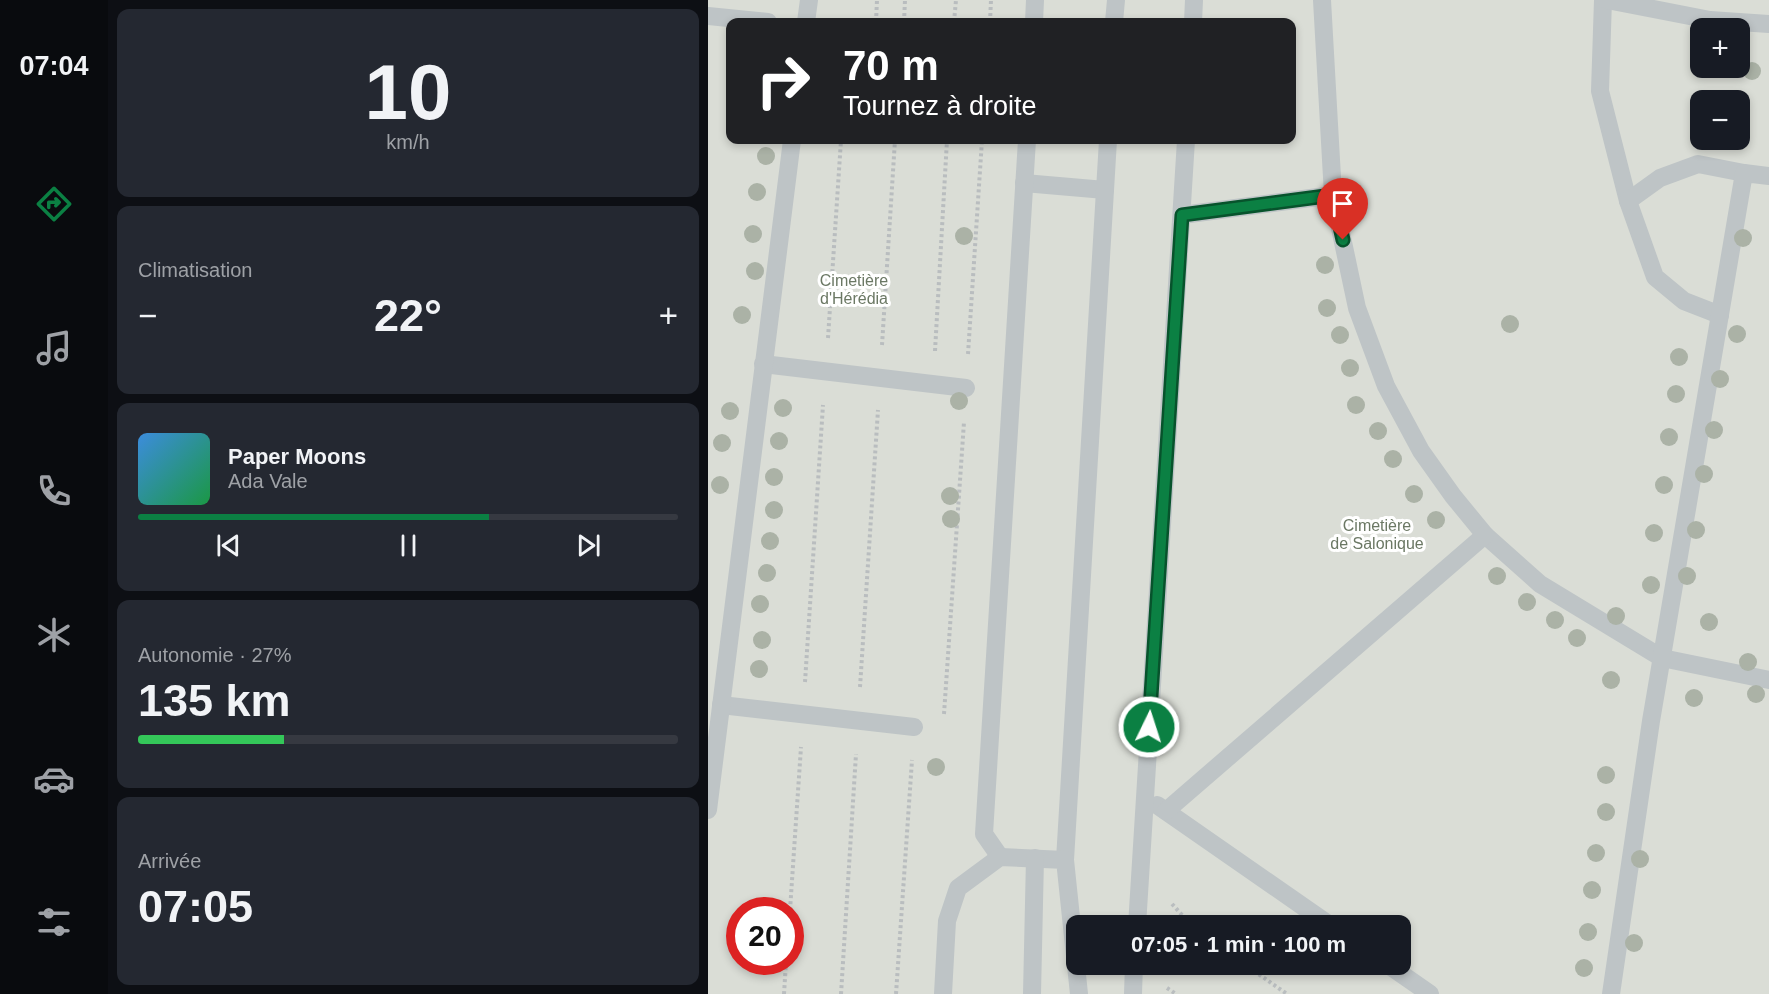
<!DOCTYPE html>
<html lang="fr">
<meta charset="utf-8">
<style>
:root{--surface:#171b24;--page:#242831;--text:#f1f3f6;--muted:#9ea1a6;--line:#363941;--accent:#0b8043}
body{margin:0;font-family:Arial,sans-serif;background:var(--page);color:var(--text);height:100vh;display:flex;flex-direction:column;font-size:22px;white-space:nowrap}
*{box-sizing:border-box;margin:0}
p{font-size:20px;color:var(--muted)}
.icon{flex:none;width:33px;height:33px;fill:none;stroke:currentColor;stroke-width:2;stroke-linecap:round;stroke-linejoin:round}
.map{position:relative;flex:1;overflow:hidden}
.drawer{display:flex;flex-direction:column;gap:9px;padding:9px;background:#0d0f14;width:600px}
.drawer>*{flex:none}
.banner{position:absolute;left:18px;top:18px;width:570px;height:126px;border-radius:12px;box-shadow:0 3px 9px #0003;background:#202124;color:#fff;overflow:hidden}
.controls{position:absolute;left:982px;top:18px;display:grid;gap:12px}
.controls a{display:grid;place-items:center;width:60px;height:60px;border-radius:12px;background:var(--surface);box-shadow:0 3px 9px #0003;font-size:30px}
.speed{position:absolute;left:18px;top:897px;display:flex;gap:12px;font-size:30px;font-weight:700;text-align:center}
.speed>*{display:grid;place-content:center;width:78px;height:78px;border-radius:50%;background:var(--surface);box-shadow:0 3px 9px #0003;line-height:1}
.speed .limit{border:9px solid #d22;background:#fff;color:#111}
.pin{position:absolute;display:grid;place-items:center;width:51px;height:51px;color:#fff;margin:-62px -26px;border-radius:50% 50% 50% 0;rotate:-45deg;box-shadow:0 0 6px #0007}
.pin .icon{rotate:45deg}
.me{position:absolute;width:66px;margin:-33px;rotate:4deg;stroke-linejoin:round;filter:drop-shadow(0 0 4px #0008)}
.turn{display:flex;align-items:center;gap:21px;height:126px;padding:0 18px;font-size:27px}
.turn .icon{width:78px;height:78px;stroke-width:2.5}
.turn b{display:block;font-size:42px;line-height:51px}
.big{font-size:45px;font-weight:600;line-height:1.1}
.drawer .tile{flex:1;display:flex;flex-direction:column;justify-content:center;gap:9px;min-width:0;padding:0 21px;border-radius:12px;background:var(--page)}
.drawer .dial{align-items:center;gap:0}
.dial b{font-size:78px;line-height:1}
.song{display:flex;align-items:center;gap:18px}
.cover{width:72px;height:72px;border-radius:9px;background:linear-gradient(135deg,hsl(210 70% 55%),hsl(140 70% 35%))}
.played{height:6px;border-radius:3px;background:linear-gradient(90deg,var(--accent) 65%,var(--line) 65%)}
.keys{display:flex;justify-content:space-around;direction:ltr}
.heat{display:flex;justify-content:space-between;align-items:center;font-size:33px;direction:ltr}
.charge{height:9px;border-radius:4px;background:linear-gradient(90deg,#34c759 27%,var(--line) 0)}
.trip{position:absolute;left:358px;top:915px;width:345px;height:60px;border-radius:12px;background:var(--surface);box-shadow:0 3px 9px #0003;font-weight:600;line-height:60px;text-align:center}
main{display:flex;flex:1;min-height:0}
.tabs{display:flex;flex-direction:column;width:108px;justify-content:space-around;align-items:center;background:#090b0e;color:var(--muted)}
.tabs .icon{width:42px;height:42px}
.tabs .active{color:var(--accent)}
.tabs b{font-size:27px;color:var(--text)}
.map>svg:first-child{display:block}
</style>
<main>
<nav class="tabs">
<b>07:04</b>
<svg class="icon active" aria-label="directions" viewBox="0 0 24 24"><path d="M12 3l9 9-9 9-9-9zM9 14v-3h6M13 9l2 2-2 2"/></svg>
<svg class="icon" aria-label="music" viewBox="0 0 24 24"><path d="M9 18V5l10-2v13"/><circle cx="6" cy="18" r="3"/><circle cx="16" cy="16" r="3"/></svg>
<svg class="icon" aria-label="phone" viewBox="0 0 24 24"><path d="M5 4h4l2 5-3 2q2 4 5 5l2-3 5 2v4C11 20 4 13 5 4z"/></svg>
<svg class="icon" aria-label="climate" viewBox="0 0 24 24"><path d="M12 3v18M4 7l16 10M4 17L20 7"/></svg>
<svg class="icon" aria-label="car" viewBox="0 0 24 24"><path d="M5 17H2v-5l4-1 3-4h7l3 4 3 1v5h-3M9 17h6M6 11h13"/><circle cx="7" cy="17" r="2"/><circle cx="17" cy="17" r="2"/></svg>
<svg class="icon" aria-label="filters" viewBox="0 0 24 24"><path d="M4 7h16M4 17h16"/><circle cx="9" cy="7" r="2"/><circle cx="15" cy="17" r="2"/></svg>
</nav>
<section class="drawer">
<div class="tile dial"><b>10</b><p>km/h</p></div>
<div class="tile"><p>Climatisation</p>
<div class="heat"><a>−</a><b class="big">22°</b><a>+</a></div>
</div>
<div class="tile">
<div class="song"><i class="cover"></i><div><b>Paper Moons</b><p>Ada Vale</p></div></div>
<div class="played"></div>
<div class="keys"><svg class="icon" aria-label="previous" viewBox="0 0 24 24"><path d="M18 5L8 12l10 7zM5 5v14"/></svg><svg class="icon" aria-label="pause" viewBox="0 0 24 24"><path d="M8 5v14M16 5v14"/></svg><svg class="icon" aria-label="next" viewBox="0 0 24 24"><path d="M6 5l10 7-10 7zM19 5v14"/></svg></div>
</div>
<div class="tile"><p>Autonomie · 27%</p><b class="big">135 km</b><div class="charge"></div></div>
<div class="tile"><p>Arrivée</p><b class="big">07:05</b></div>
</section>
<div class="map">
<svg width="1061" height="994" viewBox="0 0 1061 994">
<rect width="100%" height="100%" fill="#f9f9f7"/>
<!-- green -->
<path fill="#daddd6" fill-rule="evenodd" d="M 0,0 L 1061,0 L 1061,994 L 0,994 ZM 22,22 L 584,22 L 584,140 L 22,140 ZM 993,28 L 1032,28 L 1032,68 L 993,68 ZM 993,100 L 1032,100 L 1032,140 L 993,140 ZM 32,910 L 82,910 L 82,962 L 32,962 ZM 369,926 L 693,926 L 693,964 L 369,964 Z"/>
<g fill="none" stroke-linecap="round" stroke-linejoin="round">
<!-- path -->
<g stroke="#b9bdbf" stroke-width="4" stroke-dasharray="3 3" stroke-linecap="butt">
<path d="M 168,22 L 169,0"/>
<path d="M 196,22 L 197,0"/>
<path d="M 246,22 L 248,0"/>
<path d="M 282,22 L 283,0"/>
<path d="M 120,338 L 133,140"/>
<path d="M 174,345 L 187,140"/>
<path d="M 227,351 L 239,140"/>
<path d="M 260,354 L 274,140"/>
<path d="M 97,682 L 115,405"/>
<path d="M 152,687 L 170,410"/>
<path d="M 236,714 L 256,422"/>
<path d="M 464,904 L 484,926"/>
<path d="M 82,910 L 93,747"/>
<path d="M 536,964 L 579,994"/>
<path d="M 459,988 L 468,994"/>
<path d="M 76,994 L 78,962"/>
<path d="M 133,994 L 148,754"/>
<path d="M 188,994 L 204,760"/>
</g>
<!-- service -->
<g stroke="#bec4c6" stroke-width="18">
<path d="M 614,0 L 625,195 L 649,308 L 678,386 L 713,451 L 745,496 L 777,535 L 832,584 L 954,658 L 1061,680"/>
<path d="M 895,0 L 892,91 L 920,201 L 947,277 L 976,301 L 1012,315"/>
<path d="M 899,0 L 1002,20 L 1061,24"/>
<path d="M 0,16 L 60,22"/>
<path d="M 98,22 L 101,0"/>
<path d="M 326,22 L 327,0"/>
<path d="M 406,22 L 408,0"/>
<path d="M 485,22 L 486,0"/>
<path d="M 316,183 L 397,190"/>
<path d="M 920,201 L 952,178 L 990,164 L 1036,173"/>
<path d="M 474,215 L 625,195"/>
<path d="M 55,364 L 258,388"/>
<path d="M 13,705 L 206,727"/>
<path d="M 449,805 L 623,926"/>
<path d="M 0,810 L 84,140"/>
<path d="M 458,811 L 777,535"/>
<path d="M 292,857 L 276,834 L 319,140"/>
<path d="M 357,860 L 400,140"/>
<path d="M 429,926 L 478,140"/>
<path d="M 679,964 L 722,994"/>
<path d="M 235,994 L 239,921 L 250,888 L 292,857 L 357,860 L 371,994"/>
<path d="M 324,994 L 327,858"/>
<path d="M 425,994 L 426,964"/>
<path d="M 903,994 L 943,721 L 1036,173 L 1061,176"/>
</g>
</g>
<!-- trees -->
<g fill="#abb2a6">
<circle cx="1044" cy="71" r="9"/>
<circle cx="58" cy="156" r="9"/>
<circle cx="49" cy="192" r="9"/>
<circle cx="45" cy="234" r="9"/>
<circle cx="256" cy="236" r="9"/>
<circle cx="1035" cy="238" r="9"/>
<circle cx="617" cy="265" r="9"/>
<circle cx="47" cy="271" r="9"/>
<circle cx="619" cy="308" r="9"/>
<circle cx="34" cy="315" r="9"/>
<circle cx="802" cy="324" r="9"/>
<circle cx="1029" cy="334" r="9"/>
<circle cx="632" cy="335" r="9"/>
<circle cx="971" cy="357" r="9"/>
<circle cx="642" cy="368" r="9"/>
<circle cx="1012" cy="379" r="9"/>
<circle cx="968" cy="394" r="9"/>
<circle cx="251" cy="401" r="9"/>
<circle cx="648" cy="405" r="9"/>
<circle cx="75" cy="408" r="9"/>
<circle cx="22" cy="411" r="9"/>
<circle cx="1006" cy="430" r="9"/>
<circle cx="670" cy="431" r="9"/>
<circle cx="961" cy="437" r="9"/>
<circle cx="71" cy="441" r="9"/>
<circle cx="14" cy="443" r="9"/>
<circle cx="685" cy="459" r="9"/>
<circle cx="996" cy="474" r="9"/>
<circle cx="66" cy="477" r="9"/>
<circle cx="12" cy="485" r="9"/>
<circle cx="956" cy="485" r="9"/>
<circle cx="706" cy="494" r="9"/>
<circle cx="242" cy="496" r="9"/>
<circle cx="66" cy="510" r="9"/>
<circle cx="243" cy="519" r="9"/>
<circle cx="728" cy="520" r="9"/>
<circle cx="988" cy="530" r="9"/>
<circle cx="946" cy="533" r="9"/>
<circle cx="62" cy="541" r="9"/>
<circle cx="59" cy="573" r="9"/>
<circle cx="789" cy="576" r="9"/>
<circle cx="979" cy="576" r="9"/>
<circle cx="943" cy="585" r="9"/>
<circle cx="819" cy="602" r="9"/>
<circle cx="52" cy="604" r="9"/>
<circle cx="908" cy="616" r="9"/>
<circle cx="847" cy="620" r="9"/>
<circle cx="1001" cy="622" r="9"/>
<circle cx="869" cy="638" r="9"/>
<circle cx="54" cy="640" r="9"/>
<circle cx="1040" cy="662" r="9"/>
<circle cx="51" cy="669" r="9"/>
<circle cx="903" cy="680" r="9"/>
<circle cx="1048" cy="694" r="9"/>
<circle cx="986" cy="698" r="9"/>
<circle cx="228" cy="767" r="9"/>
<circle cx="898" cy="775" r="9"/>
<circle cx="898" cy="812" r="9"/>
<circle cx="888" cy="853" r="9"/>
<circle cx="932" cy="859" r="9"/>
<circle cx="884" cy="890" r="9"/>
<circle cx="880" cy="932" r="9"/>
<circle cx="926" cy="943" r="9"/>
<circle cx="876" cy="968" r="9"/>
</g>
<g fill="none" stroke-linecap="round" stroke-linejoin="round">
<!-- route casing -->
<g stroke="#07532c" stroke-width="15">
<path id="route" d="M 441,727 L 474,215 L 625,195 L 635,240"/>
</g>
<!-- route -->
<use href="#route" stroke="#0b8043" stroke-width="10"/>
</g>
<g text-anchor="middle" stroke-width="6" stroke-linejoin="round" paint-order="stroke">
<!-- park labels -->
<g font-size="16" fill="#6b7864" stroke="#fff">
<text x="146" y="286">Cimetière<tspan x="146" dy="18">d'Hérédia</tspan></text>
<text x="669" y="531">Cimetière<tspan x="669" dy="18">de Salonique</tspan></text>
</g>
</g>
</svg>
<div class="controls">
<a>+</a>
<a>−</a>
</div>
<div class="speed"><div class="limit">20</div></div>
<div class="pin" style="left:635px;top:240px;background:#d93025"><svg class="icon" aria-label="arrive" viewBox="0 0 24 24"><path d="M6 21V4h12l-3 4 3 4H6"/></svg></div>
<svg class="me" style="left:441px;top:727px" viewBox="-20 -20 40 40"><circle r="17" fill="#0b8043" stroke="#fff" stroke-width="3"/><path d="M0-11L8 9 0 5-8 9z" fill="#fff"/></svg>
<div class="trip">07:05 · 1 min · 100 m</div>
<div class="banner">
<div class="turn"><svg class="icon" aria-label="right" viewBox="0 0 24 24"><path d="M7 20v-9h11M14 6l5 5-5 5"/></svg><div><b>70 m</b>Tournez à droite</div></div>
</div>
</div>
</main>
